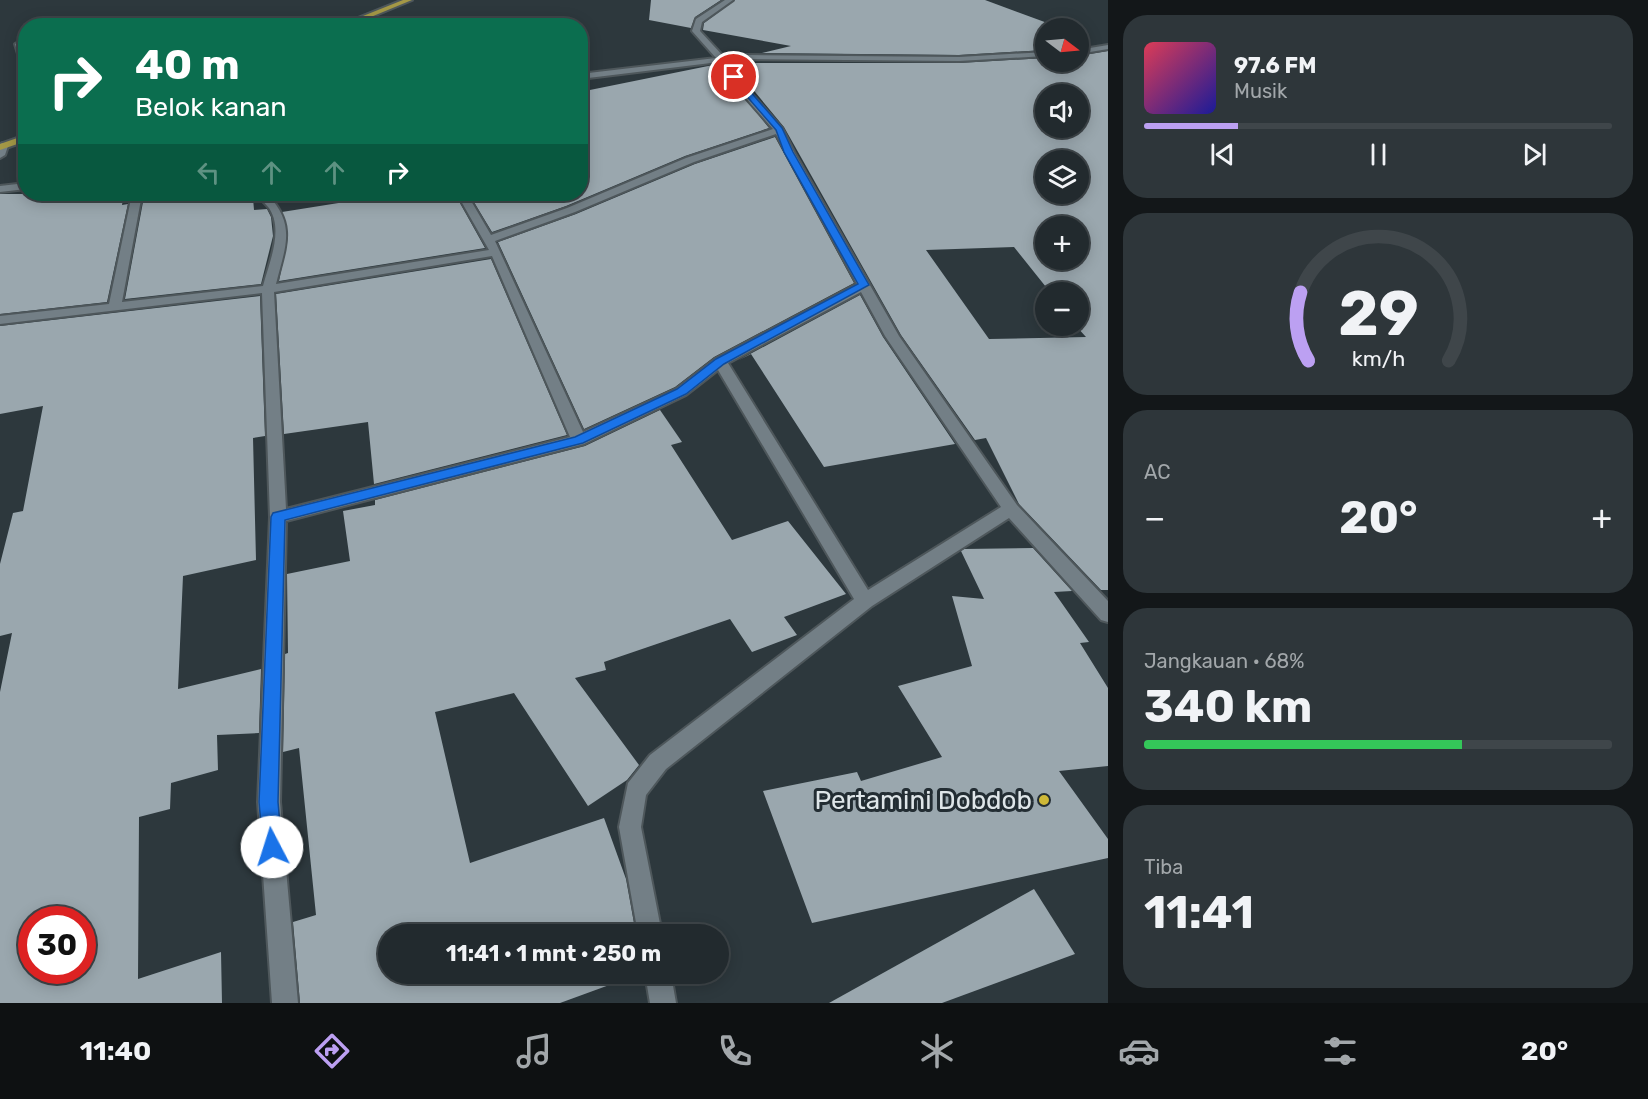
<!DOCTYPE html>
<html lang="id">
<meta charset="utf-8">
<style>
:root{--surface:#222a2e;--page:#2e363a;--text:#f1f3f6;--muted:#a2a7aa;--line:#3f464a;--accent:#bca0f2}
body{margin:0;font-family:Rubik,sans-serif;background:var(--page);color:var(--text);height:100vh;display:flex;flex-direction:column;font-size:22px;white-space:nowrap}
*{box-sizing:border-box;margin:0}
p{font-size:20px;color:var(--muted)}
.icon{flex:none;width:33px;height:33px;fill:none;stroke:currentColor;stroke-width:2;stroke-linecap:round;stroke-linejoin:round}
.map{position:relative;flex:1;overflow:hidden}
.drawer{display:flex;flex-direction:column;gap:15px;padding:15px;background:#131719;width:540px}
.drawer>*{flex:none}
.top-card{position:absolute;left:18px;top:18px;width:570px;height:183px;border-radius:24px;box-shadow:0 3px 15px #0003,0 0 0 2px var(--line);background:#0b6e4f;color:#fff;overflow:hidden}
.needle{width:39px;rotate:106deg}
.controls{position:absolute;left:1035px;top:18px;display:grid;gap:12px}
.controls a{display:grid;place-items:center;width:54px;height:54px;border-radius:50%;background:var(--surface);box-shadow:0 3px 15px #0003,0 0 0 2px var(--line);font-size:30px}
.speed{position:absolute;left:18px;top:906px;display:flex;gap:12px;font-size:30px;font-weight:700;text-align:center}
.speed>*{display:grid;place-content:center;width:78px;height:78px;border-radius:50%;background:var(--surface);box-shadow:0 3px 15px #0003,0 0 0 2px var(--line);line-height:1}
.speed .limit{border:9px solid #d22;background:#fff;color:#111}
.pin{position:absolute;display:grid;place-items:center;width:51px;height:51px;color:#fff;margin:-26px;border:3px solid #fff;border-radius:50%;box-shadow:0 2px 6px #0007}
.me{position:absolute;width:66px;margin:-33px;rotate:355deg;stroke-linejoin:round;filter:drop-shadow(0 0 4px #0008)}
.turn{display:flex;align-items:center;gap:21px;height:126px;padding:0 18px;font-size:27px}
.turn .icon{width:78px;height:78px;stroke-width:2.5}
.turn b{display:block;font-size:42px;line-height:51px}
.lanes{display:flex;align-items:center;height:57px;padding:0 18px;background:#0003;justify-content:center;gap:30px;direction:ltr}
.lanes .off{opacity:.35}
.big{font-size:45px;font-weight:700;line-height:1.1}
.drawer .widget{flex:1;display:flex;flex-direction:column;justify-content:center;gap:9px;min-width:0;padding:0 21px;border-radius:24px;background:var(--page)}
.drawer .dial{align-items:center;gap:0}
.dial svg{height:156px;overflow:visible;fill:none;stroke:var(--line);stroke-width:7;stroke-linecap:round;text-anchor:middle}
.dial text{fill:var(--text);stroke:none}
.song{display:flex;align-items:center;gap:18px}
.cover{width:72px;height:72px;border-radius:9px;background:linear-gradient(135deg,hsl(350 70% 55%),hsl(240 70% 35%))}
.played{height:6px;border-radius:3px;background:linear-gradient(90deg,var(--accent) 20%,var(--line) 20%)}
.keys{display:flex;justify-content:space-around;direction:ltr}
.heat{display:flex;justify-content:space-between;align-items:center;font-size:33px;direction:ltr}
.charge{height:9px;border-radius:4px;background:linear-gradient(90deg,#34c759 68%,var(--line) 0)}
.trip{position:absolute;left:378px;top:924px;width:351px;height:60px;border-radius:30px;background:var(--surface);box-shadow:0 3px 15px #0003,0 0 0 2px var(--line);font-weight:700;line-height:60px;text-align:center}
.menu{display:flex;height:96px;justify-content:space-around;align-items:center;background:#0e1112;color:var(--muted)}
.menu .icon{width:42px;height:42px}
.menu .selected{color:var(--accent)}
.menu b{font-size:27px;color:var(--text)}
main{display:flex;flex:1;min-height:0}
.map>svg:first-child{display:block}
</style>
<main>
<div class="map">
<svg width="1108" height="1003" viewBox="0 0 1108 1003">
<rect width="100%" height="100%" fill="#2d383d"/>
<!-- building -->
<g fill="#9aa7ae" fill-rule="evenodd">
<path d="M 651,0 L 721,0 L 695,17 L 691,28 L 649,20 Z"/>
<path d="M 735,0 L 985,0 L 1061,28 L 1046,28 L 1046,50 L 959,55 L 762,53 L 791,46 L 703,30 L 704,23 Z"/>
<path d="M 1108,51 L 1108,590 L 1101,590 L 1019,504 L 986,438 L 975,440 L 901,335 L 784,127 L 731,63 L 959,63 L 1046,58 L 1046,62 L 1078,62 L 1078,56 ZM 1046,94 L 1078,94 L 1078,128 L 1046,128 ZM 1046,160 L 1078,160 L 1078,194 L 1046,194 ZM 1046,226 L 1078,226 L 1078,260 L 1046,260 ZM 1014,247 L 1050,292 L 1078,292 L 1078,326 L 1076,326 L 1086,337 L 989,339 L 926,250 Z"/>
<path d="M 718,64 L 769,128 L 685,156 L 566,206 L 492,232 L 469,194 L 580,194 L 580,92 Z"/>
<path d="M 775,137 L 854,283 L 714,357 L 675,387 L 584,429 L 498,242 L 576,214 L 695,164 Z"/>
<path d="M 0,194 L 124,194 L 122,205 L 128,204 L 107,302 L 0,314 Z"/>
<path d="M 209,194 L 243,194 L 244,199 L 253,198 L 254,210 L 267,209 L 271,217 L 273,236 L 261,284 L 125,299 L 143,202 Z"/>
<path d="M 395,194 L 455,194 L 485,248 L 279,281 L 288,237 L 282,212 Z"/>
<path d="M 491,259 L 567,435 L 374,484 L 368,422 L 284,434 L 276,294 Z"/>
<path d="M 860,295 L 883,337 L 955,444 L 824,467 L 751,354 L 739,360 Z"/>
<path d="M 260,296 L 265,436 L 253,438 L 256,560 L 183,576 L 178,689 L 261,669 L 259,733 L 217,735 L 218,770 L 171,783 L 170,809 L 139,817 L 138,979 L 221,952 L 222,1003 L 0,1003 L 0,692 L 12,633 L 0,636 L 0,564 L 13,513 L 23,511 L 43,406 L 0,414 L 0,326 ZM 32,920 L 82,920 L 82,970 L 32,970 Z"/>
<path d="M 660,410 L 682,442 L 671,445 L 732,540 L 788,521 L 846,594 L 784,617 L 797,635 L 752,652 L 730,619 L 604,662 L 606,670 L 575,678 L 639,765 L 627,780 L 588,806 L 514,693 L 435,712 L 470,863 L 604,818 L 626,879 L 636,934 L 388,934 L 388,974 L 621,974 L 623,980 L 560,1003 L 300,1003 L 293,922 L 316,915 L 299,748 L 283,752 L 285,654 L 288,653 L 287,574 L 350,561 L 343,511 L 375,505 L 375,500 L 585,446 Z"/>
<path d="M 1033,548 L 1072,591 L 1054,592 L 1089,642 L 1080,643 L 1108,688 L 1108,766 L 1059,771 L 1108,839 L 1108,858 L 812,923 L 763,791 L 857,772 L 861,781 L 942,757 L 898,686 L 972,666 L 952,596 L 984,599 L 961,551 L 964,549 Z"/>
<path d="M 1034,889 L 1075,954 L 942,1003 L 829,1003 Z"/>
</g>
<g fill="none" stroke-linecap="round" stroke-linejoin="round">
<!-- minor casing -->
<g stroke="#4e575b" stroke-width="4">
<g id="minor">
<path d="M 725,0 L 733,0 L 702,22 L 700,31 L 724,57 L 744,55 L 959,57 L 1046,52 L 1046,56 L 959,61 L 744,59 L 727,61 L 750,92 L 782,128 L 794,152 L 899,336 L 1017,505 L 1108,601 L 1108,622 L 1101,620 L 1009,518 L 872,606 L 666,769 L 646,795 L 641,827 L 662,934 L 638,934 L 619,827 L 628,783 L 650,755 L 854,599 L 718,370 L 686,395 L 584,444 L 286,521 L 280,802 L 298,1003 L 272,1003 L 258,802 L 270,517 L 262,293 L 0,324 L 0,316 L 109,304 L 132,194 L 142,194 L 122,302 L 263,286 C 269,263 284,230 269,208 C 265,203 260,199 257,194 L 267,194 C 297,225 285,247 276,284 L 489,250 L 457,194 L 467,194 L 491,235 L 567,208 L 686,158 L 773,129 L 744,96 L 719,62 L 580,79 L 580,74 L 716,58 L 692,31 L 696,19 ZM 776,134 L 857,284 L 715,359 L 676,389 L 583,432 L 495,241 L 575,212 L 694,162 ZM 492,256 L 570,437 L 286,509 L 274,292 ZM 861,292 L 885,336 L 1001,507 L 868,590 L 728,363 Z"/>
<path d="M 19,42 L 23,44 L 26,69 L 22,67 L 15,44 Z"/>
<path d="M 1108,45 L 1108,49 L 1078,54 L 1078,50 Z"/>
<path d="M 3,143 L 8,146 L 5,155 L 0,158 L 0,144 Z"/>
<path d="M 26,183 L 26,189 L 0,192 L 0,186 Z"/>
<path d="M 645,974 L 671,974 L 676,1003 L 650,1003 Z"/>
</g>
</g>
<!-- trunk casing -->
<g stroke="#4e575b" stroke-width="4">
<g id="trunk">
<path d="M 403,0 L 412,0 L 349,26 L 338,26 Z"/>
<path d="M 26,135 L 26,141 L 0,150 L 0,144 Z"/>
</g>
</g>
<!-- minor -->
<use href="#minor" fill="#737f86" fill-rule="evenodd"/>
<!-- trunk -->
<use href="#trunk" fill="#a49846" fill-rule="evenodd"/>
</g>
<!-- route -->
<path fill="#1a73e8" stroke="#114b97" stroke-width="1.5" d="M 731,75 L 736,75 L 782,128 L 793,152 L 869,285 L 724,364 L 686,394 L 583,443 L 285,520 L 278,802 L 282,847 L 279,853 L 272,856 L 266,853 L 263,847 L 259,802 L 271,517 L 273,513 L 575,437 L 677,389 L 716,359 L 858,284 L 784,152 L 776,130 L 731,78 Z"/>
<!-- markers -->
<circle fill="#ceb837" stroke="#232d33" stroke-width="2" cx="1044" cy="800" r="6"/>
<g text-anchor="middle" stroke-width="6" stroke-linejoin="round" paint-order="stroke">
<!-- near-poi labels -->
<g font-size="26" fill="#dfe6e9" stroke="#232d33" text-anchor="end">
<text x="1032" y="809">Pertamini Dobdob</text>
</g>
</g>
</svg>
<div class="controls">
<a><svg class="needle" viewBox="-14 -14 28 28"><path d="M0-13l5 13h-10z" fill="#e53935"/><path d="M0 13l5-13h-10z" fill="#a2a7aa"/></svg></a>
<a><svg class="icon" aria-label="sound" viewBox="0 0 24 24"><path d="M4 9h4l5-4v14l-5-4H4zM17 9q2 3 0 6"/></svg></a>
<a><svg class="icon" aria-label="layers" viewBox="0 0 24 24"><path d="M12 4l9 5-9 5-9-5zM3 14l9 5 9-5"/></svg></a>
<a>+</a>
<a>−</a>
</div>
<div class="speed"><div class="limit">30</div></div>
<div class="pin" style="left:734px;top:77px;background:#d93025"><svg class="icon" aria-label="arrive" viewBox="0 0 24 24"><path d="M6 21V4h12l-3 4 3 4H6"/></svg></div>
<svg class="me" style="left:272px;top:847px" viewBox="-20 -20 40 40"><circle r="19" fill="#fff"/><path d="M0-13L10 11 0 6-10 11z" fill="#1a73e8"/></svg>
<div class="trip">11:41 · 1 mnt · 250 m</div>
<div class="top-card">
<div class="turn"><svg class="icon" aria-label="right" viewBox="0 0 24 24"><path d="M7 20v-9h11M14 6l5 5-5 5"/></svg><div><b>40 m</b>Belok kanan</div></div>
<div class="lanes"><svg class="icon off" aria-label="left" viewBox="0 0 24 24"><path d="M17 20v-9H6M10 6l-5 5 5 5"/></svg><svg class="icon off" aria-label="ahead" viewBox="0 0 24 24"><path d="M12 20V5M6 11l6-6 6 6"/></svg><svg class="icon off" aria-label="ahead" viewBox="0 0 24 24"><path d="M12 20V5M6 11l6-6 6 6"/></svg><svg class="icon" aria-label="right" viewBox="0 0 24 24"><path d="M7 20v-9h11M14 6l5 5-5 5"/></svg></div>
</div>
</div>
<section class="drawer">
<div class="widget">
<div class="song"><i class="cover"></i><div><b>97.6 FM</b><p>Musik</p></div></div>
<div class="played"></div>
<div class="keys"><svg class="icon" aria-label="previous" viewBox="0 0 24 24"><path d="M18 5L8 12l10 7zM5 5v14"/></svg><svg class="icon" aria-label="pause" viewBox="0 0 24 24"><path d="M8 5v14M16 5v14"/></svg><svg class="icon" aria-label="next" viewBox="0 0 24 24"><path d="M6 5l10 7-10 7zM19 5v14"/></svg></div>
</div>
<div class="widget dial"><svg viewBox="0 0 100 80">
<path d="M14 69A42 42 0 1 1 86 69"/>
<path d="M14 69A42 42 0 0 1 10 34" stroke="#bca0f2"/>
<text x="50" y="56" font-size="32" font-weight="700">29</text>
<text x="50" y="72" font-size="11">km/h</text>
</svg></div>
<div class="widget"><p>AC</p>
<div class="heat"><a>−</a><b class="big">20°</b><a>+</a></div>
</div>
<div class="widget"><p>Jangkauan · 68%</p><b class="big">340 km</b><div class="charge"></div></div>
<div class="widget"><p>Tiba</p><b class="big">11:41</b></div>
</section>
</main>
<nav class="menu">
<b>11:40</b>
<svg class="icon selected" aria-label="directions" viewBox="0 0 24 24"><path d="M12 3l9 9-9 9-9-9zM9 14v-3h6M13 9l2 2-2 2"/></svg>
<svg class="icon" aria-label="music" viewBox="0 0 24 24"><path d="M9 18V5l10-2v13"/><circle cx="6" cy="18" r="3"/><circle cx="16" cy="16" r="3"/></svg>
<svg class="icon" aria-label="phone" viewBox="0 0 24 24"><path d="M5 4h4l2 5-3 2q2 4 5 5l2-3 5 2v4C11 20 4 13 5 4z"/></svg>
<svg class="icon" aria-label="climate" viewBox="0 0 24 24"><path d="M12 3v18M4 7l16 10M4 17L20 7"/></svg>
<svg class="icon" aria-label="car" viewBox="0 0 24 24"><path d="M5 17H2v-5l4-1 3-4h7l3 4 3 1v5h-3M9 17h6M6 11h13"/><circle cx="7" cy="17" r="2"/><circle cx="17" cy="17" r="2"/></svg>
<svg class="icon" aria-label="filters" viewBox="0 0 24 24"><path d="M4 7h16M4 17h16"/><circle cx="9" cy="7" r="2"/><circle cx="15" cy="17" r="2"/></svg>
<b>20°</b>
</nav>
